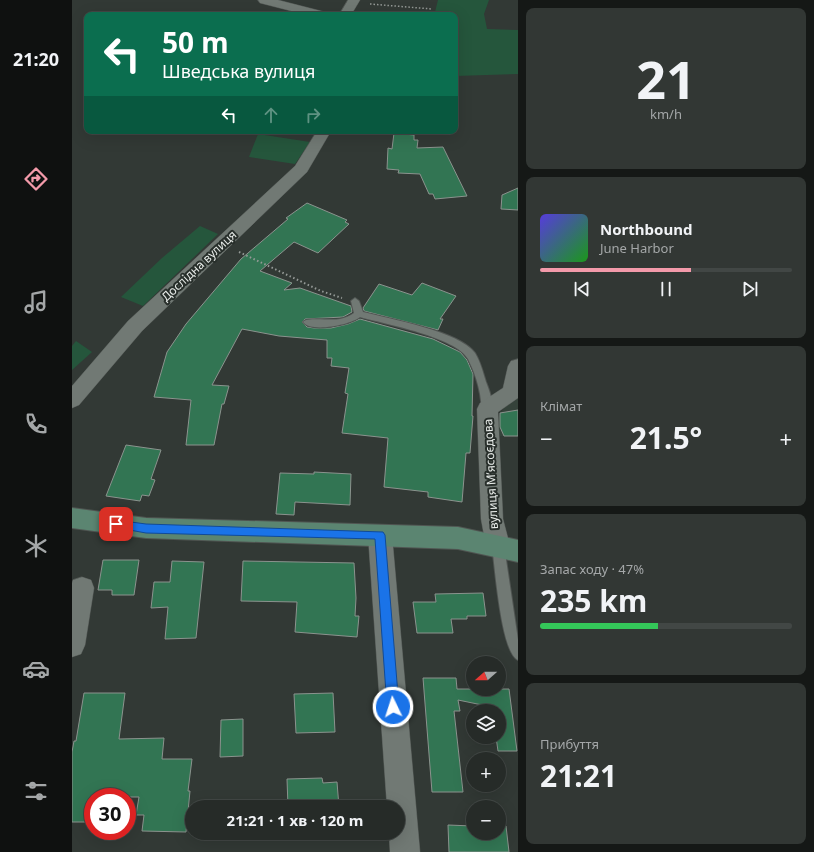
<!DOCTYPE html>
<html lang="uk">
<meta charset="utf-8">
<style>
:root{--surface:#262b28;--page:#323734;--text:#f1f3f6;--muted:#a4a7a8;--line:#424745;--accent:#f39aaa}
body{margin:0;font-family:"Noto Sans",sans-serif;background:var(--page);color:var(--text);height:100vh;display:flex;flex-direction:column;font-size:15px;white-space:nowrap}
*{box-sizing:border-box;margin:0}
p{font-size:13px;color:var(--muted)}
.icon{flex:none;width:22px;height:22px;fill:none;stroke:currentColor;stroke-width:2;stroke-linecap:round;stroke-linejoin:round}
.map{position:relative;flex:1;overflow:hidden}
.panel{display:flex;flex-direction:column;gap:8px;padding:8px;background:#151816;width:296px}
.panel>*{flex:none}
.guide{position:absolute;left:12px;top:12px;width:374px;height:122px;border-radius:8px;box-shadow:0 4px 16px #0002,0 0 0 1px var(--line);background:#0b6e4f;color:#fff;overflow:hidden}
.needle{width:26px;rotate:249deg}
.buttons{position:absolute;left:394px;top:656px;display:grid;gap:8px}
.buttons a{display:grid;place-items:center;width:40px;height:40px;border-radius:50%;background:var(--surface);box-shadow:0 4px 16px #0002,0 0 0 1px var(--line);font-size:20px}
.speed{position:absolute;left:12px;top:788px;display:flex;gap:8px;font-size:20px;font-weight:700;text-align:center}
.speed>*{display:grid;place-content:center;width:52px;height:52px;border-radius:50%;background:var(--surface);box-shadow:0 4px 16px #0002,0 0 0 1px var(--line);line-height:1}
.speed .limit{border:6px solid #d22;background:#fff;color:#111}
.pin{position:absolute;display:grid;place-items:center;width:34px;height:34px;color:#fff;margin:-17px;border-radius:8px;box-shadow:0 2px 6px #0006}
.me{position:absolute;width:44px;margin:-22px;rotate:356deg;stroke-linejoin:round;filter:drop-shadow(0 0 3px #0008)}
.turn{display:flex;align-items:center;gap:14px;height:84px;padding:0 12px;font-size:18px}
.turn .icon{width:52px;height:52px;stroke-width:2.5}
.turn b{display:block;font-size:28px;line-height:34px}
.lanes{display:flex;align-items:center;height:38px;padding:0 12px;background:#0003;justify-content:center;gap:20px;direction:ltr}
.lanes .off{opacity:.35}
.big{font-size:30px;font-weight:700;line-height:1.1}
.panel .tile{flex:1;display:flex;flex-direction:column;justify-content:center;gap:6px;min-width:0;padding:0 14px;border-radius:8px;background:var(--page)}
.panel .dial{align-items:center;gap:0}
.dial b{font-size:52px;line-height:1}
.song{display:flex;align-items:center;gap:12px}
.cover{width:48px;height:48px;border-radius:6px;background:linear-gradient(135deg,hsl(250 70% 55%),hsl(120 70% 35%))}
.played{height:4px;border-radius:2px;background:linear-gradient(90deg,var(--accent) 60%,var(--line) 60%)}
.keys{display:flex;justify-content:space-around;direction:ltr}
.heat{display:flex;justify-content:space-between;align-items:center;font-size:22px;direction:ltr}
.charge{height:6px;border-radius:3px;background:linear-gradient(90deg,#34c759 47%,var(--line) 0)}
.trip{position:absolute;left:113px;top:800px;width:220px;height:40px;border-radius:20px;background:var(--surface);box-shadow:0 4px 16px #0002,0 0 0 1px var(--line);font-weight:700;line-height:40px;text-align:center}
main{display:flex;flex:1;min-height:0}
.tabs{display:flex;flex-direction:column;width:72px;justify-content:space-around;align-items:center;background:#0f1110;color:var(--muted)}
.tabs .icon{width:28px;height:28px}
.tabs .current{color:var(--accent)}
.tabs b{font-size:18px;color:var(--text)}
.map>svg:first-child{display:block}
</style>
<main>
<nav class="tabs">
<b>21:20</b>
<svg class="icon current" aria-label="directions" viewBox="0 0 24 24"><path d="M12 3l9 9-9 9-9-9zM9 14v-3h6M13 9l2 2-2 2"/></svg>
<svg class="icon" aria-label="music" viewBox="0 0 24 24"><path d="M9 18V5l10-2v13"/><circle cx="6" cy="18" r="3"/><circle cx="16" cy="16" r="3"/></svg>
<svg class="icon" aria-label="phone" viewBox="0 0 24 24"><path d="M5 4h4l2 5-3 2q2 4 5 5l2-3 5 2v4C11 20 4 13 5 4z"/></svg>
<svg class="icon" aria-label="climate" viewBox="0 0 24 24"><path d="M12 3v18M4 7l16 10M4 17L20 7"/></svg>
<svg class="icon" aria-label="car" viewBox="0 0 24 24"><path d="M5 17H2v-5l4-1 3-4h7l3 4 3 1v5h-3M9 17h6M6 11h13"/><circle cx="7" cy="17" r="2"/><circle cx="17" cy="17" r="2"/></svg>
<svg class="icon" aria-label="filters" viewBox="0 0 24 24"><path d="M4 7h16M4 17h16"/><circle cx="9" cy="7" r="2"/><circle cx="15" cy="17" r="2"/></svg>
</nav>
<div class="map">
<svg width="446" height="852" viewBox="0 0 446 852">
<rect width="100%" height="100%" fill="#323935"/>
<!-- built -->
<path fill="#35423a" d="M 446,389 L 446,436 L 428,436 L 422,422 Z"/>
<!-- green -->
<g fill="#25563c">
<path d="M 366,0 L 417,0 L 412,14 L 415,29 L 446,30 L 446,74 L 383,76 L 383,15 L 369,15 L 363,12 Z"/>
<path d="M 186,134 L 238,142 L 223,164 L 177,157 Z"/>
<path d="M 128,226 L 146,234 L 71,306 L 49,297 L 90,258 Z"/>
<path d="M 4,341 L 20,352 L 0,370 L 0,346 Z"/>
</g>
<!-- building -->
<g fill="#327553" stroke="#8b938e">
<path d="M 322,133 L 342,135 L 342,140 L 346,140 L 345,148 L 371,147 L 395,196 L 363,199 L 361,194 L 357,194 L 348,174 L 326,173 L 327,170 L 315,169 L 316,148 L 320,149 Z"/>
<path d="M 446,188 L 446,210 L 429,209 L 430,195 Z"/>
<path d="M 235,203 L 275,220 L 273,222 L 277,224 L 246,253 L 222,242 L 188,271 L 220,283 L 212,290 L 228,288 L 279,306 L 280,312 L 271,317 L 233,319 L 230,322 L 235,327 L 242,328 L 259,328 L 276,324 L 288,319 L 361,339 L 388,352 L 395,360 L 401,374 L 400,416 L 401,416 L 398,453 L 394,453 L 390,502 L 356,497 L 356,492 L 312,487 L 316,438 L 270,433 L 276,394 L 273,393 L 277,368 L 259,366 L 260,358 L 255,358 L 255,340 L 207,336 L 170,329 L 140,385 L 157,386 L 152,404 L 150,404 L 142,445 L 114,445 L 119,400 L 82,397 L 95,352 L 114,324 L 169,259 L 216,219 L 214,218 Z"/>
<path d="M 350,283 L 384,296 L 368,319 L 371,319 L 366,330 L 292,311 L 291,308 L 307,284 L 340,295 Z"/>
<path d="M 446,410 L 446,436 L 432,436 L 428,427 L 428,413 Z"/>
<path d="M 54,445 L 89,450 L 79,479 L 83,480 L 77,496 L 70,495 L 68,501 L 34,496 Z"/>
<path d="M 242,472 L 279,474 L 278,505 L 223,502 L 222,515 L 204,514 L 208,473 L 242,474 Z"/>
<path d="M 31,560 L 67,560 L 62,595 L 40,595 L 40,590 L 26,590 Z"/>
<path d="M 100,561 L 132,562 L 124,638 L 93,639 L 96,607 L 79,608 L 82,582 L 98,582 Z"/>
<path d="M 171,561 L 282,563 L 284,598 L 283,616 L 287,616 L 285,637 L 223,632 L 225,602 L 169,601 Z"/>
<path d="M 411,593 L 414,616 L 395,616 L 395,619 L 379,619 L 381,633 L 345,633 L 341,602 L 364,602 L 363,594 Z"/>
<path d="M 351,678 L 384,678 L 385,689 L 437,689 L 445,751 L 426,751 L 424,737 L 427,737 L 427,711 L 420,711 L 420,707 L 386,700 L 388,711 L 382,711 L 391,792 L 360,792 Z"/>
<path d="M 12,693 L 53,693 L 47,739 L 92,738 L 90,759 L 120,759 L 116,791 L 118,791 L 114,832 L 70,831 L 72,815 L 64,815 L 67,797 L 21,797 L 21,822 L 0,822 L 0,752 L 2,741 L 4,741 Z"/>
<path d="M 261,693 L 263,732 L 224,733 L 222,694 Z"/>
<path d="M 171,719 L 171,756 L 148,757 L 149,720 Z"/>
<path d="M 250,778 L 251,783 L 265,782 L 267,807 L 216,807 L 215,779 Z"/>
<path d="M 376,825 L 401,826 L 401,833 L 427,833 L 427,826 L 434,826 L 437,852 L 377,852 Z"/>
</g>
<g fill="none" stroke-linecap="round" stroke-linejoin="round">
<!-- lane casing -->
<g stroke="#505552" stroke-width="2">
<g id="lane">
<path d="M 283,298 L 287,301 L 291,312 C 318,319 387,331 403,353 C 408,361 411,372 414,382 C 417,390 423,404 418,412 L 412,412 C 409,406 409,400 408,394 C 406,382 401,369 396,359 C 384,337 313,324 288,317 C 278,325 239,333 231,322 C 235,317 259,321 268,319 C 273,318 278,316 282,313 L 279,301 Z"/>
<path d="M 426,541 L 430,543 L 432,546 L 446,640 L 446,660 C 429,653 423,566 420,546 L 422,543 Z"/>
</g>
</g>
<!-- street casing -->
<g stroke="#505552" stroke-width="1">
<g id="street">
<path d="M 186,0 L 206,0 L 253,12 L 255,15 L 235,15 L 188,3 Z"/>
<path d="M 276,0 L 288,0 L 279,15 L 267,15 Z"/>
<path d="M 245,131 L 259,131 L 235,172 L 70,331 L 7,405 L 0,408 L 0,386 L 56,321 L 223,166 Z"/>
<path d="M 446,359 L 446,398 L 426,412 L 431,519 L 438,546 L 434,553 L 426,556 L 418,553 L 414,546 L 409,519 L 405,409 L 408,403 L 431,388 L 436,366 L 439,361 Z"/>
<path d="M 308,525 L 316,528 L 320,535 L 348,852 L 318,852 L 317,833 L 326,833 L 326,807 L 315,807 L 296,535 L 300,528 Z"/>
<path d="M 10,577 L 19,580 L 22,588 L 13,645 L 9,654 L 0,657 L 0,583 L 1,580 Z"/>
</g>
</g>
<!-- secondary casing -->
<g stroke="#505552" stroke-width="2">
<path id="secondary" d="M 0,508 L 74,518 L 386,527 L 446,540 L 446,562 L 386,549 L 74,538 L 0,528 Z"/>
</g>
<!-- path-far1 -->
<path stroke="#959a97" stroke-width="1.5" stroke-dasharray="1.5 2" stroke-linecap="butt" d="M 298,4 L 360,9"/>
<!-- path -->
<path stroke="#959a97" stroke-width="2" stroke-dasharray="1.5 2.5" stroke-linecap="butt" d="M 167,252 L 249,291 L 270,298"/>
<!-- lane -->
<use href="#lane" fill="#717974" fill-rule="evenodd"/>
<!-- street -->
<use href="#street" fill="#717974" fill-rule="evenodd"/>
<!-- secondary -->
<use href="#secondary" fill="#5b8571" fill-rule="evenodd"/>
</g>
<!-- route -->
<path fill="#1a73e8" stroke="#114b97" d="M 44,520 L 74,524 L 311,532 L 313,535 L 327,707 L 325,711 L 321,713 L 317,711 L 315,707 L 303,539 L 74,533 L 41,527 L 39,524 L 41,521 Z"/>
<g text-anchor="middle" stroke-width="4" stroke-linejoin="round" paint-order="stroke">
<!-- street labels -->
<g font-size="12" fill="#e9edea" stroke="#282f2b">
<text transform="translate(127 266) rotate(-43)" y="4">Дослідна вулиця</text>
<text transform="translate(419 474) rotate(-93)" y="4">вулиця Мʼясоєдова</text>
</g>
</g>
</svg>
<div class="buttons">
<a><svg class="needle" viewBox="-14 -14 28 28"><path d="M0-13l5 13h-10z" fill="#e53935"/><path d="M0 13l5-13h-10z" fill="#a4a7a8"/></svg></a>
<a><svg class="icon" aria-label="layers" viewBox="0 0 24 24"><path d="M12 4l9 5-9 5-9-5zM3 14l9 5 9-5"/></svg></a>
<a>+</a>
<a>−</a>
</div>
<div class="speed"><div class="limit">30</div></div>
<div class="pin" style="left:44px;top:524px;background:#d93025"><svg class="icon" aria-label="arrive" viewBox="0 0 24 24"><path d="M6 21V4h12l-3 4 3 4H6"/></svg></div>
<svg class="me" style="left:321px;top:707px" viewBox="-20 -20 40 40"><circle r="17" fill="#1a73e8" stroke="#fff" stroke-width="3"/><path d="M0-11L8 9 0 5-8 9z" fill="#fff"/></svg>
<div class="trip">21:21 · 1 хв · 120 m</div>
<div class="guide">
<div class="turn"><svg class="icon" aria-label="left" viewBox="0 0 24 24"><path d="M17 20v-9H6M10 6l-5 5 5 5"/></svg><div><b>50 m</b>Шведська вулиця</div></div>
<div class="lanes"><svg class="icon" aria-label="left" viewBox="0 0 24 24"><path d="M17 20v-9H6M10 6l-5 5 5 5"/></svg><svg class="icon off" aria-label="ahead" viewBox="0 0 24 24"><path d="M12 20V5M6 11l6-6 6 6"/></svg><svg class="icon off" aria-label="right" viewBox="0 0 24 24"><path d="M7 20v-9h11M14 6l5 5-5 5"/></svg></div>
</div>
</div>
<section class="panel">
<div class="tile dial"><b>21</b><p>km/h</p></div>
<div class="tile">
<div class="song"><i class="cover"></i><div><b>Northbound</b><p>June Harbor</p></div></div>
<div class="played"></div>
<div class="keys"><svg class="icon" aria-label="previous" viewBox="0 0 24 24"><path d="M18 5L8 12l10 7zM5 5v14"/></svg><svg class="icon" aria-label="pause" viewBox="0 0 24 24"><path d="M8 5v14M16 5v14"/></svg><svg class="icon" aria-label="next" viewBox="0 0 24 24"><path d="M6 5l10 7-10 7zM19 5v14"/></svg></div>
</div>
<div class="tile"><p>Клімат</p>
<div class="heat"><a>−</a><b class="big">21.5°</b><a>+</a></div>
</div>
<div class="tile"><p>Запас ходу · 47%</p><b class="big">235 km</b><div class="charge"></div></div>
<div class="tile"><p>Прибуття</p><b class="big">21:21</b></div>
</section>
</main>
